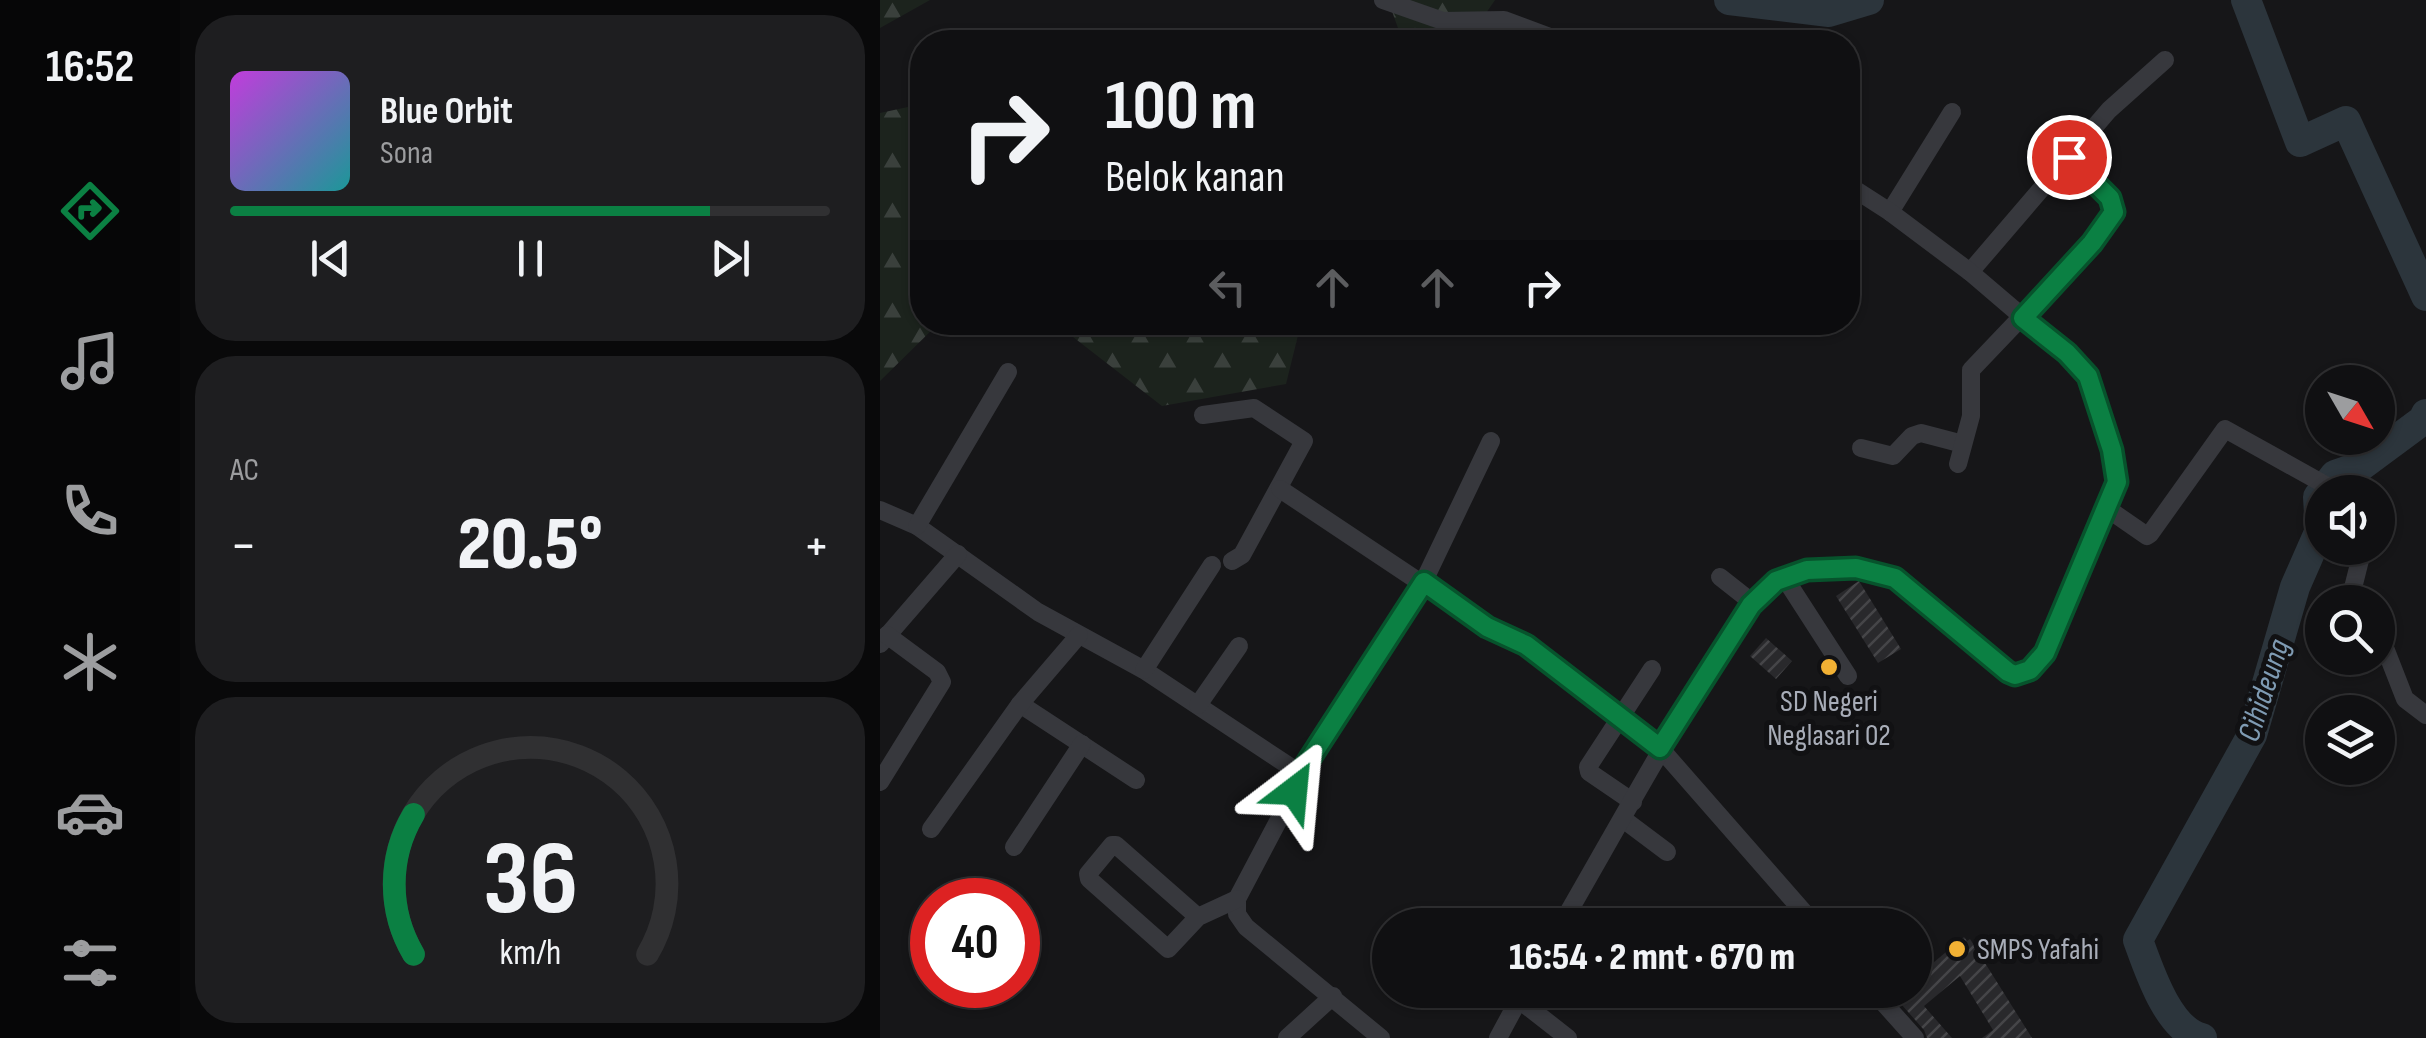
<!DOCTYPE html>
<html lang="id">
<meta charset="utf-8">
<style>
:root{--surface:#101012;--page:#1e1e20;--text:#f1f3f6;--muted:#9c9d9f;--line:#303032;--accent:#0b8043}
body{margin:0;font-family:"Sofia Sans Condensed",sans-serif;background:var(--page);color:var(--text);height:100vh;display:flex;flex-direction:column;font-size:38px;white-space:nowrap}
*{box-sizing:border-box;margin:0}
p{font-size:32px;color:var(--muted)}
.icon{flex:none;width:55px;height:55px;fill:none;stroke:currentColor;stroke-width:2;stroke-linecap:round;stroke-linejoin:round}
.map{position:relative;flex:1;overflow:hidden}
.details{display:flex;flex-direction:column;gap:15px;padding:15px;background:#09090a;width:700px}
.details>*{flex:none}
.hud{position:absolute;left:30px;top:30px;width:950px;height:305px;border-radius:40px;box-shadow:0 2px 8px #0004,0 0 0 2px var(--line);background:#101012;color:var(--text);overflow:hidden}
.needle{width:65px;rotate:129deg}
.buttons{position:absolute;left:1425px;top:365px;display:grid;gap:20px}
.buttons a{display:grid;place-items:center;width:90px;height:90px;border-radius:50%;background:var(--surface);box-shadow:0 2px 8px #0004,0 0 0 2px var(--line);font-size:50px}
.speed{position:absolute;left:30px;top:878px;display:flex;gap:20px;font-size:50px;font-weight:700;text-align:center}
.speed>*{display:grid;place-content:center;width:130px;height:130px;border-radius:50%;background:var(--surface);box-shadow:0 2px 8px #0004,0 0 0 2px var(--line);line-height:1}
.speed .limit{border:15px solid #d22;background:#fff;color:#111}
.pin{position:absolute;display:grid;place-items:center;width:85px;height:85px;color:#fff;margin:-42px;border:5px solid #fff;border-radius:50%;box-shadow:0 2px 10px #0007}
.me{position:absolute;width:110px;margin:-55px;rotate:29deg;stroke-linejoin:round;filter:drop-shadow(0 0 8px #0008)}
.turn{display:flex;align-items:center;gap:35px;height:210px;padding:0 30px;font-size:45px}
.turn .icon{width:130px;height:130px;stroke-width:2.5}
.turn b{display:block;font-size:70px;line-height:85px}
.lanes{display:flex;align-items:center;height:95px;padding:0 30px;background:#0003;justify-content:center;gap:50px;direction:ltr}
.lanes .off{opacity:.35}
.big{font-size:75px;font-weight:800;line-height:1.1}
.details .card{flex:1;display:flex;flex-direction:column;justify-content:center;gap:15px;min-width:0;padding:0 35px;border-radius:40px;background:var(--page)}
.details .dial{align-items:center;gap:0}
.dial svg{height:260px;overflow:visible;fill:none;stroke:var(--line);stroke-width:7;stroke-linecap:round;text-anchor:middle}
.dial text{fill:var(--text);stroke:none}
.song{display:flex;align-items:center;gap:30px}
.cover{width:120px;height:120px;border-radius:15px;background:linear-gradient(135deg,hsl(290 70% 55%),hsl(180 70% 35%))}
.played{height:10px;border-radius:5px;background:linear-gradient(90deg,var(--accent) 80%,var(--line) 80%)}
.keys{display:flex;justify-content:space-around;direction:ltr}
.heat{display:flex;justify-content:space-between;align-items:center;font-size:55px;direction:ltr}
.trip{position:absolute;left:492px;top:908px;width:560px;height:100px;border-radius:50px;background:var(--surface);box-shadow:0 2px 8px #0004,0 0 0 2px var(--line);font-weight:800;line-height:100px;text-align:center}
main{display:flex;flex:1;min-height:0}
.tab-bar{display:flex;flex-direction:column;width:180px;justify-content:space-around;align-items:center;background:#060607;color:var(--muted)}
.tab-bar .icon{width:70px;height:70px}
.tab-bar .selected{color:var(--accent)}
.tab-bar b{font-size:45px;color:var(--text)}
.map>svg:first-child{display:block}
</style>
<main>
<nav class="tab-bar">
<b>16:52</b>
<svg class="icon selected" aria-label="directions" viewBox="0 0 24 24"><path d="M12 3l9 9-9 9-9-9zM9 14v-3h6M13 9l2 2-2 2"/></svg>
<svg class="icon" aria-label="music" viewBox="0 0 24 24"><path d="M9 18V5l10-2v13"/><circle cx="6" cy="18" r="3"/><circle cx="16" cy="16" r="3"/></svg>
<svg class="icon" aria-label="phone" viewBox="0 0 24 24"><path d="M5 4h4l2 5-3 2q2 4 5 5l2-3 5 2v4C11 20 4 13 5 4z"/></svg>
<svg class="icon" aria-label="climate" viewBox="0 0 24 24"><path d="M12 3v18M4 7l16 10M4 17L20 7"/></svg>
<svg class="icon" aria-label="car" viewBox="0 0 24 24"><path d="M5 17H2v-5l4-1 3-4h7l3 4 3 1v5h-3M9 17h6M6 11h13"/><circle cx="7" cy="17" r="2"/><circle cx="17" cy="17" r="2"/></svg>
<svg class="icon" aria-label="filters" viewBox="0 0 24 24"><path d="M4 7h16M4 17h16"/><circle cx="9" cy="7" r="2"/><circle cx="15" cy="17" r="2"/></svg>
</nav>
<section class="details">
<div class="card">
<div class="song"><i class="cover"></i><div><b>Blue Orbit</b><p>Sona</p></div></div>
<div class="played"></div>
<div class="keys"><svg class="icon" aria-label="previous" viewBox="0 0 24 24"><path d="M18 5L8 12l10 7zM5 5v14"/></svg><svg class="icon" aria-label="pause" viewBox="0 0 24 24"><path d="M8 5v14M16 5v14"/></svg><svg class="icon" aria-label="next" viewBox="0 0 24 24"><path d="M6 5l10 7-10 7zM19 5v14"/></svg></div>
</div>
<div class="card"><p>AC</p>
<div class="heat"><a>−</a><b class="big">20.5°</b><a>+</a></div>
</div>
<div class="card dial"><svg viewBox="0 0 100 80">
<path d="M14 69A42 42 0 1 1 86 69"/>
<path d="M14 69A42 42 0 0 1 14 26" stroke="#0b8043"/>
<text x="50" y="56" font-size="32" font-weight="700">36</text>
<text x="50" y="72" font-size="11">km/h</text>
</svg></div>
</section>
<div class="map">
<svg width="1546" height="1038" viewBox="0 0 1546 1038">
<defs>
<pattern id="forest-firs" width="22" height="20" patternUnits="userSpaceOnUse" patternTransform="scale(2.5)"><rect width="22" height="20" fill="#1c231d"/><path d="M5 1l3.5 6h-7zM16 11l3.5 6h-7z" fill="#3a403c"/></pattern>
<pattern id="building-hatch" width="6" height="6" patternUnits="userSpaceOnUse" patternTransform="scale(2.5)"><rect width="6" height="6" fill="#29292c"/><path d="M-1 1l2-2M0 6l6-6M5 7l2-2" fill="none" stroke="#454548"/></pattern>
</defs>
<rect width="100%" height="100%" fill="#161618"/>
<!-- forest -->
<g fill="url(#forest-firs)">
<path d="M 0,0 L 50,0 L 0,28 Z"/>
<path d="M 508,0 L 615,0 L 586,42 L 523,42 Z"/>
<path d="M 42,104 L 42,322 L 59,323 L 0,381 L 0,113 Z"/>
<path d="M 175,323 L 421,323 L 406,384 L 282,406 Z"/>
</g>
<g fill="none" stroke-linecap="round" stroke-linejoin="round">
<!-- river -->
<g stroke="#2c353c" stroke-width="30">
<path d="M 849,0 L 949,12 L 989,0"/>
<path d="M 1366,0 L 1420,142 L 1466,121 L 1546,296"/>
<path d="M 1322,1038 C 1288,1030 1269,970 1258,940 L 1372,735 L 1415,587 L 1440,530 L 1438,497 L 1455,475 L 1481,466 L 1543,420 L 1546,414"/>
</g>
</g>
<!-- building -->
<g fill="url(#building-hatch)">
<path d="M 979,581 L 1021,649 L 998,663 L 956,596 Z"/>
<path d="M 886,638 L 912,661 L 896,679 L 870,656 Z"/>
<path d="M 1084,937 L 1087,941 L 1090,939 L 1152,1038 L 1102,1038 L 1113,1030 L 1080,976 L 1044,1006 L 1072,1038 L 1047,1038 L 1044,1030 L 1014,996 L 1021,990 L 1035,990 L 1035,978 Z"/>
</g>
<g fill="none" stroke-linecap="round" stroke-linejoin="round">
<!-- minor -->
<g stroke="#37383d" stroke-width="18">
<path d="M 503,0 L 563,21 L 624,20 L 683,42 L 701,37 L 714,42"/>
<path d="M 1010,212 L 1072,112"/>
<path d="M 1090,272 L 1229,110 L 1285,60"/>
<path d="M 323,415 L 374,408 L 424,441 L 362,555 L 352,561"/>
<path d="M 981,448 L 1013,456 L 1032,436 L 1041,433 L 1083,444"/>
<path d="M 1078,464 L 1091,416 L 1091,370 L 1212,243 L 1235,212 L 1230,198 L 1189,157"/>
<path d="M 400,489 L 607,627 L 646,645 L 743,717 L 780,748 L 935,925"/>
<path d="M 1228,509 L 1267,536 L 1270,534 L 1345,429 L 1458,492"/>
<path d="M 0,510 L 37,526 L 158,612 L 264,670 L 409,766 L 415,773 L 414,791 L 357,899 L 357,914 L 366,927 L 501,1038"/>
<path d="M 37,526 L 128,372"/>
<path d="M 840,577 L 873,603"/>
<path d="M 904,577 L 968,676"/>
<path d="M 1481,602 L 1473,588 L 1483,548"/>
<path d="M 1498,630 L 1525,699 L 1546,715"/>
<path d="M 0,644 L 78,554"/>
<path d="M 264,670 L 332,565"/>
<path d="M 140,704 L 256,780"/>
<path d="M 318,705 L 359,646"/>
<path d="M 416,781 L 543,583 L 611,441"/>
<path d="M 0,782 L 62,682 L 57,672 L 7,635"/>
<path d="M 753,802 L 709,772 L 708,767 L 772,669"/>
<path d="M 743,819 L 787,852"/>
<path d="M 51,829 L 140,704 L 199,635"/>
<path d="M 134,847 L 202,744"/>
<path d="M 318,917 L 236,845 L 232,845 L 208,874 L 209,879 L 288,949 L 318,917 L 357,899"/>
<path d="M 681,925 C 732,837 780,748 835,663 C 852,636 867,603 893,584 C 920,564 972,561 1003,573 C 1036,585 1098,646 1128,672 L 1142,674 L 1157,664 L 1165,653 L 1237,481 L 1232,450 L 1207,377 L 1199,365 L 1090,272 L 1010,212 L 968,185"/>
<path d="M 992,990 L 1035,1038"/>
<path d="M 638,999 L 688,1038"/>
<path d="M 407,1038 L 453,996"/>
<path d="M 618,1038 L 644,990"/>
</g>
</g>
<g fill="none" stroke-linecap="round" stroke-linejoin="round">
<!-- route casing -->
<g stroke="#07532c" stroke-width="25">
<path id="route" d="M 414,791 L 416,780 L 544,582 L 607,627 L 646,645 L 780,748 L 871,605 L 896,581 L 927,570 L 976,568 L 1015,578 L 1128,672 L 1135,675 L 1150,670 L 1165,653 L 1237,482 L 1232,450 L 1208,376 L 1187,353 L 1143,318 L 1212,243 L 1234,212 L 1230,198 L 1189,157"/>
</g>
<!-- route -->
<use href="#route" stroke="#0b8043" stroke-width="18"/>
</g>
<!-- markers -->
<g fill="#f2b134" stroke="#111113" stroke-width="4">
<circle cx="949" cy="667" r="10"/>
<circle cx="1077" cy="949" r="10"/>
</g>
<g text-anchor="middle" stroke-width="10" stroke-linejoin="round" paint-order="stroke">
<!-- poi labels -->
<g font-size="30" fill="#a8adb8" stroke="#111113">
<text x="949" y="711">SD Negeri<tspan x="949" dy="34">Neglasari 02</tspan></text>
<text x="1097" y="959" text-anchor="start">SMPS Yafahi</text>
</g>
<!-- water labels -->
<g font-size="32" font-style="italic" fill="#7f9bb3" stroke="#111113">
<text transform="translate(1383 690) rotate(-72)" y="11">Cihideung</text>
</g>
</g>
</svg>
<div class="buttons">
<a><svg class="needle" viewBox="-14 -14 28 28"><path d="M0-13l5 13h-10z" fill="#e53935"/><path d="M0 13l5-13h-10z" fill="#9c9d9f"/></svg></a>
<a><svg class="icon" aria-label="sound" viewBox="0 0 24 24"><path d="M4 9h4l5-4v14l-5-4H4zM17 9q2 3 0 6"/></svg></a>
<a><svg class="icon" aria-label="search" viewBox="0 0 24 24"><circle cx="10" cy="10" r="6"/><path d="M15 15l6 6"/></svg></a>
<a><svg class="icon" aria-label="layers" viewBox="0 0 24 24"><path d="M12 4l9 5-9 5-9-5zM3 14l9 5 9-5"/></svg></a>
</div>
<div class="speed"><div class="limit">40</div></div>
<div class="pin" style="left:1189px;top:157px;background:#d93025"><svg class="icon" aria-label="arrive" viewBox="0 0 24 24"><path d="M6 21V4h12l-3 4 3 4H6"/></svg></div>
<svg class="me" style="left:414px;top:791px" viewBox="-20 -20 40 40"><path d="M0-17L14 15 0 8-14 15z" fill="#0b8043" stroke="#fff" stroke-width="4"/></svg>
<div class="trip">16:54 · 2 mnt · 670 m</div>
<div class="hud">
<div class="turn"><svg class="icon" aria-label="right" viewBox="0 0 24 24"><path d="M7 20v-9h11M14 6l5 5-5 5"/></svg><div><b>100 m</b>Belok kanan</div></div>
<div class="lanes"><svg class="icon off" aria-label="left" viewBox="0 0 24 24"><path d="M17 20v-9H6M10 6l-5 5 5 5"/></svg><svg class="icon off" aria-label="ahead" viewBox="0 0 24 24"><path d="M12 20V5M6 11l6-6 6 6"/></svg><svg class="icon off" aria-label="ahead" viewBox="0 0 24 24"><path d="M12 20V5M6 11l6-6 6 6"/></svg><svg class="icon" aria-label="right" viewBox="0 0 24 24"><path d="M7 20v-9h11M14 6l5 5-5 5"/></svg></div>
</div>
</div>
</main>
